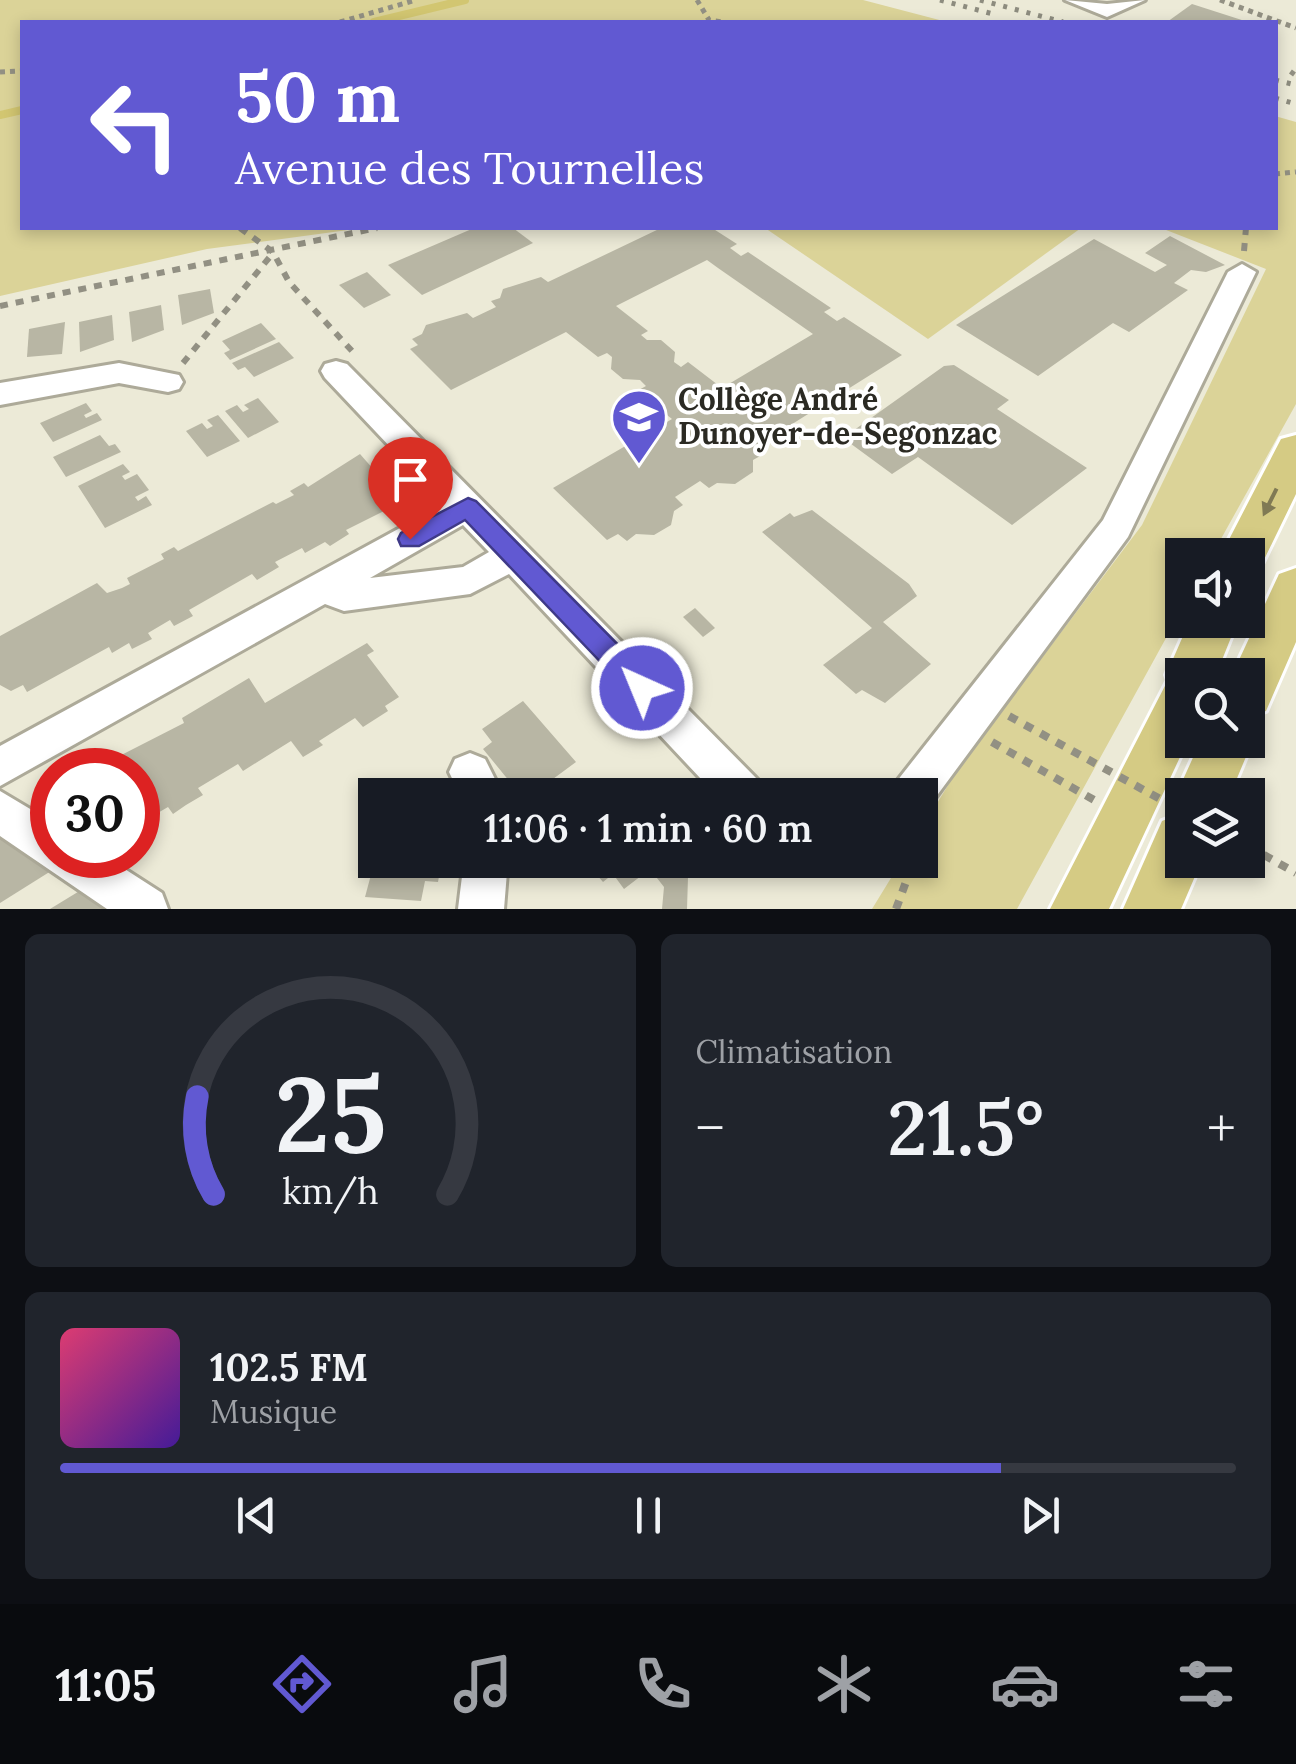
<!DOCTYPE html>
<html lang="fr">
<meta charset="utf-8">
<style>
:root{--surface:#171b24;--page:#20242c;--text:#f1f3f6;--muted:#9ea1a6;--line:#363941;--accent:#6159d2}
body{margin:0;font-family:Lora,serif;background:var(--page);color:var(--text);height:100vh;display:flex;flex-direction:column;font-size:38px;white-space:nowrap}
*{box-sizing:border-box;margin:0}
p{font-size:32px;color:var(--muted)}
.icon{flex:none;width:55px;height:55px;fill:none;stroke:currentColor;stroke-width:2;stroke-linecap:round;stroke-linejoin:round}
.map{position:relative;height:909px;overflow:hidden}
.sheet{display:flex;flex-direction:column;gap:25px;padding:25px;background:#0d0f14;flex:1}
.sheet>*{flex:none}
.top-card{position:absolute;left:20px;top:20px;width:1258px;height:210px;border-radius:0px;box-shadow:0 5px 15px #0003;background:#6159d2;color:#fff;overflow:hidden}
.fabs{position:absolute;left:1165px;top:538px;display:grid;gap:20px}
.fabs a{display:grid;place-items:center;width:100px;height:100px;border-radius:0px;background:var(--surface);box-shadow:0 5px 15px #0003;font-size:50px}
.speed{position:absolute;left:30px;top:748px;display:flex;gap:20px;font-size:50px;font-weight:700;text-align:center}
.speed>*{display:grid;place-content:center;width:130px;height:130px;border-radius:50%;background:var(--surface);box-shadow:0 5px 15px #0003;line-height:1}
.speed .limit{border:15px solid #d22;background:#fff;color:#111}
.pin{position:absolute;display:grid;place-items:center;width:85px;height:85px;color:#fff;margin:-102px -42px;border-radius:50% 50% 50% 0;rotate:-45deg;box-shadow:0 0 10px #0007}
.pin .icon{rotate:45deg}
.me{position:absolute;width:110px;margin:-55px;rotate:316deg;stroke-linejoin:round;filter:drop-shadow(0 0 8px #0008)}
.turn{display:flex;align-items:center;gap:35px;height:210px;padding:0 50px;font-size:45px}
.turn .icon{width:130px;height:130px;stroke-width:2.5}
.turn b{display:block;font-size:70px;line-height:85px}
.big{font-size:75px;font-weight:600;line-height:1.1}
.sheet .card{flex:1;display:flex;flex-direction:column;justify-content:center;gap:15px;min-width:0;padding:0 35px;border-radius:15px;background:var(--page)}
.sheet .dial{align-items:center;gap:0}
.dial svg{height:260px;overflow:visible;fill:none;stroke:var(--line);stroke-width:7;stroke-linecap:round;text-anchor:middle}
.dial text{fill:var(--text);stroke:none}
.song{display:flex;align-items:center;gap:30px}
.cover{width:120px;height:120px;border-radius:15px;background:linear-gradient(135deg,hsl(340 70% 55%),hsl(260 70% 35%))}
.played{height:10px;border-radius:5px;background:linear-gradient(90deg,var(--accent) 80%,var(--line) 80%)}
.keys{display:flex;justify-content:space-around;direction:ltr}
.heat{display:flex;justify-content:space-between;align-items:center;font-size:55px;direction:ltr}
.sheet .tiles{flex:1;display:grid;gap:25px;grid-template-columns:1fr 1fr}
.card:last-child{grid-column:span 2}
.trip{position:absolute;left:358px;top:778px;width:580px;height:100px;border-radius:0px;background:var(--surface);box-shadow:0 5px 15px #0003;font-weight:600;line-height:100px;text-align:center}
.tabs{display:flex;height:160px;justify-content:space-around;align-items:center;background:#090b0e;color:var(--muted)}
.tabs .icon{width:70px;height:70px}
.tabs .selected{color:var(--accent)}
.tabs b{font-size:45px;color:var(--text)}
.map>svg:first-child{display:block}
</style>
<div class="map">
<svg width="1296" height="909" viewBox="0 0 1296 909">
<rect width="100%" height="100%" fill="#ecead7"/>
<!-- green -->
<g fill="#dbd398">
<path d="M 0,0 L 863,0 L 947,22 L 22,22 L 22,228 L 363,228 L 207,249 L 0,296 Z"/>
<path d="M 1275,116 L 1296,122 L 1296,404 L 1212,555 L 1182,555 L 1182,609 L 1017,909 L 872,909 L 902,860 L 920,860 L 920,831 L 958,769 L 1142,525 L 1266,269 L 1161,228 L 1275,228 Z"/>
<path d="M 765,228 L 1081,228 L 928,339 Z"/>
</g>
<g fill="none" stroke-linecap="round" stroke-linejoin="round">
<!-- stream -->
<g stroke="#d2c671" stroke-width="8">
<path d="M 374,22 L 465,0"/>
<path d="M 0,115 L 22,110"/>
</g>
</g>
<!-- building -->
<g fill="#b8b6a4" fill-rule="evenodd">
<path d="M 1192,4 L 1248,22 L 1167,22 Z"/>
<path d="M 474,228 L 513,228 L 533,243 L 422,295 L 388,265 Z"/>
<path d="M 661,228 L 712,228 L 737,244 L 730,248 L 741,256 L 748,252 L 831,308 L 824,312 L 837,321 L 844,317 L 902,355 L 754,448 L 762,455 L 753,460 L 753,472 L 735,484 L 717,483 L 709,488 L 700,481 L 675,497 L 683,505 L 674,511 L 671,525 L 654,535 L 636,534 L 627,541 L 618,534 L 607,540 L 553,488 L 672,419 L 637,391 L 646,386 L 640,380 L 623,379 L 611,369 L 612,357 L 607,353 L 598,357 L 566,332 L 451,390 L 410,349 L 418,345 L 412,339 L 422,334 L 426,325 L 467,313 L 473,318 L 496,307 L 491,301 L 500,298 L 503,289 L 541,277 L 548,282 ZM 707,260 L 718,268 L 813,334 L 722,388 L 688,362 L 681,367 L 674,362 L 675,352 L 661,340 L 647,340 L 641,335 L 648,331 L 616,306 Z"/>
<path d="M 1170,236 L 1225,265 L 1206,272 L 1191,270 L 1174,283 L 1188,290 L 1129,332 L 1113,323 L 1038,376 L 956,325 L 1094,239 L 1155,272 L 1167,265 L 1145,253 Z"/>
<path d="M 367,272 L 391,295 L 364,308 L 339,285 Z"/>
<path d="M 210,289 L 214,313 L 182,325 L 178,295 Z"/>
<path d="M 161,305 L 164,330 L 132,342 L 129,312 Z"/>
<path d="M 112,315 L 114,340 L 80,352 L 79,322 Z"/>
<path d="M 65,322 L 62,354 L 27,357 L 29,329 Z"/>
<path d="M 261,323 L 276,339 L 230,360 L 224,353 L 230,350 L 222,341 Z"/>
<path d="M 279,342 L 294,358 L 254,377 L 245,367 L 238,370 L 232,363 Z"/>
<path d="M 954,365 L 1009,400 L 997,409 L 1087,468 L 1012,525 L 918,457 L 892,474 L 843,438 L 944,366 Z"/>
<path d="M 258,398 L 279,422 L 248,438 L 225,411 L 237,405 L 243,412 L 249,409 L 244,405 Z"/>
<path d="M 86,403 L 92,411 L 84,415 L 86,418 L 97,413 L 102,420 L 53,442 L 40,423 Z"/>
<path d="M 218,415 L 240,441 L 207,457 L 186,431 L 202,423 L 207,429 L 213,426 L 207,420 Z"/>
<path d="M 100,435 L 109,446 L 115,444 L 121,452 L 66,477 L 53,457 Z"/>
<path d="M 360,454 L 402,502 L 346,530 L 349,534 L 330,546 L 325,542 L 305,553 L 302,548 L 275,562 L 279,567 L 257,580 L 252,574 L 189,610 L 193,616 L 174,626 L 170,620 L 148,633 L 152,639 L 132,649 L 129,643 L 112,653 L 109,647 L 27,692 L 23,685 L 11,691 L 0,685 L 0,636 L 97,583 L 107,593 L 122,588 L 130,584 L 127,578 L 164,559 L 161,554 L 174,547 L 178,551 L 273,502 L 276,504 L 294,495 L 290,491 L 304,483 L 308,487 Z"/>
<path d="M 123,464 L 130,472 L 122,476 L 125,480 L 137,474 L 149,490 L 135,497 L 138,501 L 146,496 L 152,505 L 105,528 L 78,486 Z"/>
<path d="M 812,510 L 909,584 L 917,596 L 883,622 L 931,664 L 885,703 L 862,690 L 856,694 L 823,665 L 872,628 L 762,532 L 790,513 L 794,517 Z"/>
<path d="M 695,608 L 715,628 L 703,637 L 683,617 Z"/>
<path d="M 367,643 L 374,651 L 367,655 L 399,697 L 385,706 L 388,711 L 363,727 L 355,718 L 319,741 L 323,745 L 303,757 L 291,741 L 243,771 L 238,764 L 198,788 L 203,795 L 186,805 L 173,814 L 168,807 L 144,821 L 143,840 L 138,843 L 138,770 L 92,770 L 184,723 L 182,718 L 249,678 L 265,703 Z"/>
<path d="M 523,701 L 576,762 L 534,793 L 524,781 L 515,788 L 483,749 L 492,742 L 482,729 Z"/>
<path d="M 0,828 L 59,866 L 0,903 Z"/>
<path d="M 375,860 L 442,860 L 438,882 L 425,881 L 421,901 L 365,897 Z"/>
<path d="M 584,860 L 673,860 L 688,877 L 687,909 L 662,909 L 664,887 L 650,869 L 624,889 L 613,874 L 603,882 Z"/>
<path d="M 86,887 L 118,909 L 50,909 Z"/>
</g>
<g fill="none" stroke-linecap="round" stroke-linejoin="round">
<!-- minor casing -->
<g stroke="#adaa99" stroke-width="6">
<g id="minor">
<path d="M 1065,0 L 1107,4 L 1145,0 L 1107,17 Z"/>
<path d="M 1242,264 L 1256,272 L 1128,537 L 927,809 L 920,811 L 920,795 L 891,795 L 897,781 L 1103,520 L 1228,272 Z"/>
<path d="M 336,361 L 347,364 L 759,781 L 765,795 L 716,795 L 509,574 L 470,594 L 344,611 L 325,604 L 0,786 L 0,746 L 444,504 L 325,378 L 321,371 L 325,364 ZM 463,525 L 489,552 L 463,567 L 370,578 Z"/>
<path d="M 119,363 L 179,375 L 183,382 L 179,389 L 168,392 L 119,383 L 0,405 L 0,383 Z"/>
<path d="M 470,753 L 485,759 L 503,795 L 460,795 L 449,772 L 455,759 Z"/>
<path d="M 0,791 L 52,822 L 52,855 L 103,855 L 162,893 L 168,909 L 107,909 L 0,836 Z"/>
<path d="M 464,860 L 508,860 L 504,909 L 458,909 Z"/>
</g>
</g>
<!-- major casing -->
<g stroke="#fff" stroke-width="6">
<g id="major">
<path d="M 1296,435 L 1296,494 L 1260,568 L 1248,572 L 1248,555 L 1221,555 L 1281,439 Z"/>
<path d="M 1296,568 L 1296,642 L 1266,711 L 1248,717 L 1248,675 L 1232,675 L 1279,574 Z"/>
<path d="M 1190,620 L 1238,620 L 1216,675 L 1182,675 L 1182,740 L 1188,740 L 1109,909 L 1050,909 L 1168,680 L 1166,675 Z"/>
<path d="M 1248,727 L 1253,740 L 1230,795 L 1182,795 L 1182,810 L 1176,795 L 1201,740 L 1248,740 Z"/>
<path d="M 1182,813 L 1182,860 L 1202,860 L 1181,909 L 1123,909 L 1162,821 Z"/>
</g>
</g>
<!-- path-far2 -->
<g stroke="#929083" stroke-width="5" stroke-dasharray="5 5" stroke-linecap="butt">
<path d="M 697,0 L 709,20 L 723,22"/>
<path d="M 1220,0 L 1296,28"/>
<path d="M 340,22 L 416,0"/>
<path d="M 0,72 L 22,71"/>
<path d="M 1291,75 L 1296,68"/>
<path d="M 1275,174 L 1296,172"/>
</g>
<!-- path-far1 -->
<g stroke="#929083" stroke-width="6" stroke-dasharray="8 8" stroke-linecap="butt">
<path d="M 240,228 L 273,252 L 289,282 L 352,351"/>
<path d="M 1244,251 L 1246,228"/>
<path d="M 0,306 L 377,228"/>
<path d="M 183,363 L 273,253"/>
</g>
<!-- path -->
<g stroke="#929083" stroke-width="8" stroke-dasharray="9 9" stroke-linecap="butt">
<path d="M 992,742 L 1094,800"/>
<path d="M 920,844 L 934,824"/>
<path d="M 1248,846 L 1296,873"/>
<path d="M 896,909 L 914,860"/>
</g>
<!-- minor -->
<use href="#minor" fill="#fff" fill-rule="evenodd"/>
<!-- major -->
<use href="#major" fill="#d5cb84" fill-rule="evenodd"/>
<!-- rail -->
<g stroke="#8d8c7f" stroke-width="5" stroke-dasharray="4 8" stroke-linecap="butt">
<path d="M 940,0 L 993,14"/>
<path d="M 980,0 L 1063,22"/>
<path d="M 1275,80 L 1296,85"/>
<path d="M 1275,98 L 1296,104"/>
</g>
<!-- path-bridge -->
<path stroke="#929083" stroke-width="8" stroke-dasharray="9 9" stroke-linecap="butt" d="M 1009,716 L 1182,811"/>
</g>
<!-- one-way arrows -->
<defs><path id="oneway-solid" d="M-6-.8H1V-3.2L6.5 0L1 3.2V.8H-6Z" transform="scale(2.5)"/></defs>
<use fill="#807a54" href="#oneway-solid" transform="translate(1270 502) rotate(116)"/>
<!-- route -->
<path fill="#6159d2" stroke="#3f3a88" stroke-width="2.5" d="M 468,498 L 476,501 L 652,679 L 656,688 L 652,696 L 633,696 L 465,520 L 419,546 L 401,546 L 398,539 L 401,533 Z"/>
<!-- icons -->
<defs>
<g id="school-pin" transform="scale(2.875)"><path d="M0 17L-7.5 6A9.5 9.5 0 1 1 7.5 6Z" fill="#6159d2" stroke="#fff"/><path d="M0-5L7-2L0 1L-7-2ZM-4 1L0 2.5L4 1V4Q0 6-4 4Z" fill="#fff"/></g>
</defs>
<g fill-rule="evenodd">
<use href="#school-pin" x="639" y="417"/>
</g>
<g text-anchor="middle" stroke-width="8" stroke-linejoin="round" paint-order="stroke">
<!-- poi labels -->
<g font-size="30" font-weight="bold" fill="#2b2a23" stroke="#fff" text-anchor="start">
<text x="678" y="410">Collège André<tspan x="678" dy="34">Dunoyer-de-Segonzac</tspan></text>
</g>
</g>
</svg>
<div class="fabs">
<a><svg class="icon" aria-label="sound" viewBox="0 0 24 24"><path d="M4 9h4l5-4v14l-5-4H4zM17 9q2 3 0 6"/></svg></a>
<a><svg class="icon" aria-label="search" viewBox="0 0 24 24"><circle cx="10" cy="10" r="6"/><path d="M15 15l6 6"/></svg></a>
<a><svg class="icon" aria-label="layers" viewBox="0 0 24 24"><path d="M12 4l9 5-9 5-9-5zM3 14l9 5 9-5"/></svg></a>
</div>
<div class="speed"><div class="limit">30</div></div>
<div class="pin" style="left:410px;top:539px;background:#d93025"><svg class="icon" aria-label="arrive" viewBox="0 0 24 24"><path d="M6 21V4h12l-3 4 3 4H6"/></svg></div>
<svg class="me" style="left:642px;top:688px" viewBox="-20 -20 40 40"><circle r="17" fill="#6159d2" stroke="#fff" stroke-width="3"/><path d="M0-11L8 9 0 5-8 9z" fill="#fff"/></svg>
<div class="trip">11:06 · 1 min · 60 m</div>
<div class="top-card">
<div class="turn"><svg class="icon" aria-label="left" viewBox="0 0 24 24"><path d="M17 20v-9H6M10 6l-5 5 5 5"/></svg><div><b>50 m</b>Avenue des Tournelles</div></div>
</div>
</div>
<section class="sheet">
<div class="tiles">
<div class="card dial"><svg viewBox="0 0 100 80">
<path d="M14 69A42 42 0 1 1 86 69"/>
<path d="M14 69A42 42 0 0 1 9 39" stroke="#6159d2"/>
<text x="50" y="56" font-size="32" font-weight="700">25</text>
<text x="50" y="72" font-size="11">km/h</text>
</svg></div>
<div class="card"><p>Climatisation</p>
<div class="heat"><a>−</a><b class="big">21.5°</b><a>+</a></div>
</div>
<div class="card">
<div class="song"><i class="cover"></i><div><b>102.5 FM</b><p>Musique</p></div></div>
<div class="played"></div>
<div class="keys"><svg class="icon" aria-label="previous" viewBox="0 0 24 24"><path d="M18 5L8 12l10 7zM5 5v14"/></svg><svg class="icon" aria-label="pause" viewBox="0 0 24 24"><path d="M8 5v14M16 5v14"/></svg><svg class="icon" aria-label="next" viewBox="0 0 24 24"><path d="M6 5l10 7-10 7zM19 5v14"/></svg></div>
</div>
</div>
</section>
<nav class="tabs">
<b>11:05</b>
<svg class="icon selected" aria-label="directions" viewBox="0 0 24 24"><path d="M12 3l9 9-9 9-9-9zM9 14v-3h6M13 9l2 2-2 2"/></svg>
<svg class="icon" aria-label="music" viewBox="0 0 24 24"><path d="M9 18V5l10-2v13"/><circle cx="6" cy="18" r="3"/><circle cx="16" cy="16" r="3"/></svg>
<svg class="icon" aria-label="phone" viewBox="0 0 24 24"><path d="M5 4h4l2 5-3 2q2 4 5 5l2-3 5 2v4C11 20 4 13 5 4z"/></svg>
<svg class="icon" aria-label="climate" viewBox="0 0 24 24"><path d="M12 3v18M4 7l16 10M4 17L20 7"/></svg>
<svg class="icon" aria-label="car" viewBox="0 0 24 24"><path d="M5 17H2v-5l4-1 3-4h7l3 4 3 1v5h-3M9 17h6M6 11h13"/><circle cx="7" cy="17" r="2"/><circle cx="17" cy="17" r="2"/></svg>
<svg class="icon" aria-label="filters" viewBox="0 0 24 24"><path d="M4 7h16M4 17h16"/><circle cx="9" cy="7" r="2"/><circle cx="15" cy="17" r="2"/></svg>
</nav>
